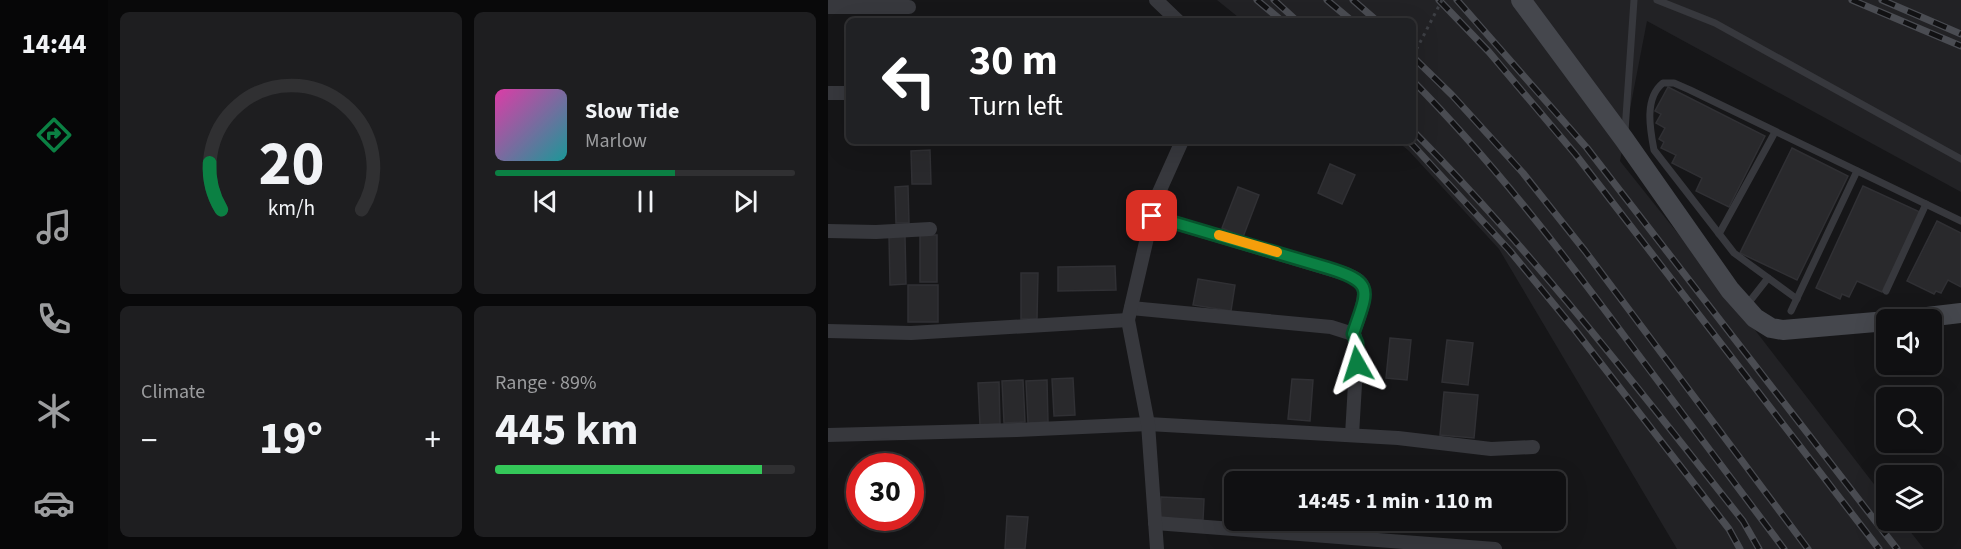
<!DOCTYPE html>
<meta charset="utf-8">
<style>
:root{--surface:#101012;--page:#1e1e20;--text:#f1f3f6;--muted:#9c9d9f;--line:#303032;--accent:#0b8043}
body{margin:0;font-family:"Source Sans 3",sans-serif;background:var(--page);color:var(--text);height:100vh;display:flex;flex-direction:column;font-size:22px;white-space:nowrap}
*{box-sizing:border-box;margin:0}
p{font-size:20px;color:var(--muted)}
.icon{flex:none;width:33px;height:33px;fill:none;stroke:currentColor;stroke-width:2;stroke-linecap:round;stroke-linejoin:round}
.map{position:relative;flex:1;overflow:hidden}
.details{display:flex;flex-direction:column;gap:12px;padding:12px;background:#09090a;width:720px}
.details>*{flex:none}
.banner{position:absolute;left:18px;top:18px;width:570px;height:126px;border-radius:9px;box-shadow:0 6px 24px #0002,0 0 0 2px var(--line);background:#202124;color:#fff;overflow:hidden}
.controls{position:absolute;left:1048px;top:309px;display:grid;gap:12px}
.controls a{display:grid;place-items:center;width:66px;height:66px;border-radius:9px;background:var(--surface);box-shadow:0 6px 24px #0002,0 0 0 2px var(--line);font-size:30px}
.speed{position:absolute;left:18px;top:453px;display:flex;gap:12px;font-size:30px;font-weight:700;text-align:center}
.speed>*{display:grid;place-content:center;width:78px;height:78px;border-radius:50%;background:var(--surface);box-shadow:0 6px 24px #0002,0 0 0 2px var(--line);line-height:1}
.speed .limit{border:9px solid #d22;background:#fff;color:#111}
.pin{position:absolute;display:grid;place-items:center;width:51px;height:51px;color:#fff;margin:-26px;border-radius:12px;box-shadow:0 3px 9px #0006}
.me{position:absolute;width:66px;margin:-33px;rotate:354deg;stroke-linejoin:round;filter:drop-shadow(0 0 4px #0008)}
.turn{display:flex;align-items:center;gap:21px;height:126px;padding:0 24px;font-size:27px}
.turn .icon{width:78px;height:78px;stroke-width:2.5}
.turn b{display:block;font-size:42px;line-height:51px}
.big{font-size:45px;font-weight:700;line-height:1.1}
.details .card{flex:1;display:flex;flex-direction:column;justify-content:center;gap:9px;min-width:0;padding:0 21px;border-radius:9px;background:var(--page)}
.details .dial{align-items:center;gap:0}
.dial svg{height:156px;overflow:visible;fill:none;stroke:var(--line);stroke-width:7;stroke-linecap:round;text-anchor:middle}
.dial text{fill:var(--text);stroke:none}
.song{display:flex;align-items:center;gap:18px}
.cover{width:72px;height:72px;border-radius:9px;background:linear-gradient(135deg,hsl(320 70% 55%),hsl(180 70% 35%))}
.played{height:6px;border-radius:3px;background:linear-gradient(90deg,var(--accent) 60%,var(--line) 60%)}
.keys{display:flex;justify-content:space-around;direction:ltr}
.heat{display:flex;justify-content:space-between;align-items:center;font-size:33px;direction:ltr}
.charge{height:9px;border-radius:4px;background:linear-gradient(90deg,#34c759 89%,var(--line) 0)}
.details .tiles{flex:1;display:grid;gap:12px;grid-template-columns:repeat(2,1fr)}
.trip{position:absolute;left:396px;top:471px;width:342px;height:60px;border-radius:9px;background:var(--surface);box-shadow:0 6px 24px #0002,0 0 0 2px var(--line);font-weight:700;line-height:60px;text-align:center}
main{display:flex;flex:1;min-height:0}
.dock{display:flex;flex-direction:column;width:108px;justify-content:space-around;align-items:center;background:#060607;color:var(--muted)}
.dock .icon{width:42px;height:42px}
.dock .selected{color:var(--accent)}
.dock b{font-size:27px;color:var(--text)}
.map>svg:first-child{display:block}
</style>
<main>
<nav class="dock">
<b>14:44</b>
<svg class="icon selected" aria-label="directions" viewBox="0 0 24 24"><path d="M12 3l9 9-9 9-9-9zM9 14v-3h6M13 9l2 2-2 2"/></svg>
<svg class="icon" aria-label="music" viewBox="0 0 24 24"><path d="M9 18V5l10-2v13"/><circle cx="6" cy="18" r="3"/><circle cx="16" cy="16" r="3"/></svg>
<svg class="icon" aria-label="phone" viewBox="0 0 24 24"><path d="M5 4h4l2 5-3 2q2 4 5 5l2-3 5 2v4C11 20 4 13 5 4z"/></svg>
<svg class="icon" aria-label="climate" viewBox="0 0 24 24"><path d="M12 3v18M4 7l16 10M4 17L20 7"/></svg>
<svg class="icon" aria-label="car" viewBox="0 0 24 24"><path d="M5 17H2v-5l4-1 3-4h7l3 4 3 1v5h-3M9 17h6M6 11h13"/><circle cx="7" cy="17" r="2"/><circle cx="17" cy="17" r="2"/></svg>
</nav>
<section class="details">
<div class="tiles">
<div class="card dial"><svg viewBox="0 0 100 80">
<path d="M14 69A42 42 0 1 1 86 69"/>
<path d="M14 69A42 42 0 0 1 8 45" stroke="#0b8043"/>
<text x="50" y="56" font-size="32" font-weight="700">20</text>
<text x="50" y="72" font-size="11">km/h</text>
</svg></div>
<div class="card">
<div class="song"><i class="cover"></i><div><b>Slow Tide</b><p>Marlow</p></div></div>
<div class="played"></div>
<div class="keys"><svg class="icon" aria-label="previous" viewBox="0 0 24 24"><path d="M18 5L8 12l10 7zM5 5v14"/></svg><svg class="icon" aria-label="pause" viewBox="0 0 24 24"><path d="M8 5v14M16 5v14"/></svg><svg class="icon" aria-label="next" viewBox="0 0 24 24"><path d="M6 5l10 7-10 7zM19 5v14"/></svg></div>
</div>
<div class="card"><p>Climate</p>
<div class="heat"><a>−</a><b class="big">19°</b><a>+</a></div>
</div>
<div class="card"><p>Range · 89%</p><b class="big">445 km</b><div class="charge"></div></div>
</div>
</section>
<div class="map">
<svg width="1133" height="549" viewBox="0 0 1133 549">
<rect width="100%" height="100%" fill="#161618"/>
<!-- built -->
<path fill="#222225" d="M 389,0 L 1133,0 L 1133,192 L 819,21 L 792,161 L 927,330 L 1059,501 L 1059,520 L 1074,521 L 1096,549 L 849,549 L 671,249 L 581,151 L 569,141 L 585,141 L 585,21 L 415,21 Z"/>
<!-- building -->
<g fill="#29292c" stroke="#303034" stroke-width="1.5">
<path d="M 90,17 L 90,21 L 46,21 L 46,18 Z"/>
<path d="M 840,87 L 937,136 L 901,207 L 868,191 L 874,178 L 844,163 L 848,155 L 833,148 L 836,142 L 831,139 L 837,128 L 828,123 L 833,114 L 827,111 Z"/>
<path d="M 964,148 L 1020,176 L 969,280 L 912,253 Z"/>
<path d="M 102,150 L 103,184 L 84,184 L 83,151 Z"/>
<path d="M 502,164 L 527,175 L 514,204 L 490,193 Z"/>
<path d="M 80,186 L 81,223 L 68,223 L 67,187 Z"/>
<path d="M 1035,186 L 1092,212 L 1054,292 L 1029,281 L 1021,297 L 1014,294 L 1012,299 L 988,288 Z"/>
<path d="M 410,187 L 431,195 L 415,237 L 394,228 Z"/>
<path d="M 1109,221 L 1133,233 L 1133,287 L 1120,280 L 1113,293 L 1108,291 L 1106,294 L 1079,281 Z"/>
<rect x="92" y="235" width="17" height="47"/>
<path d="M 61,236 L 77,236 L 78,284 L 62,285 Z"/>
<path d="M 287,266 L 288,290 L 230,291 L 230,267 Z"/>
<path d="M 193,273 L 210,273 L 209,319 L 193,319 Z"/>
<path d="M 370,279 L 407,285 L 403,311 L 365,305 Z"/>
<rect x="80" y="285" width="30" height="37"/>
<path d="M 562,338 L 583,340 L 579,380 L 558,378 Z"/>
<path d="M 619,340 L 645,343 L 640,385 L 614,382 Z"/>
<path d="M 245,378 L 247,415 L 226,416 L 224,379 Z"/>
<path d="M 464,379 L 485,380 L 482,421 L 460,419 Z"/>
<path d="M 195,380 L 197,422 L 176,423 L 174,381 Z"/>
<path d="M 219,380 L 220,422 L 200,423 L 198,381 Z"/>
<path d="M 171,382 L 172,424 L 152,425 L 150,383 Z"/>
<path d="M 616,392 L 650,395 L 646,438 L 612,435 Z"/>
<path d="M 333,497 L 376,499 L 375,520 L 332,518 Z"/>
<path d="M 179,516 L 200,517 L 197,549 L 177,549 Z"/>
</g>
<g fill="none" stroke-linecap="round" stroke-linejoin="round">
<!-- lane -->
<g stroke="#37383d" stroke-width="7">
<path d="M 829,0 L 887,23 L 1133,159"/>
<path d="M 797,131 L 806,0"/>
<path d="M 891,234 L 947,132"/>
<path d="M 1058,291 L 1098,204"/>
<path d="M 969,299 L 906,253 L 826,150 C 822,129 816,98 835,83 L 846,83 L 862,90 L 1133,221"/>
<path d="M 918,306 L 940,278"/>
<path d="M 963,311 L 1029,171"/>
</g>
<!-- street -->
<g stroke="#37383d" stroke-width="14">
<path d="M 328,0 L 350,21"/>
<path d="M 0,7 L 81,7"/>
<path d="M 0,93 L 21,93"/>
<path d="M 324,216 L 518,274 C 522,276 528,278 531,281 C 544,291 529,321 525,334"/>
<path d="M 0,231 L 48,232 L 102,229"/>
<path d="M 303,308 L 503,327 L 525,334 L 527,337 L 529,350 L 524,435"/>
<path d="M 0,331 L 83,333 L 300,320"/>
<path d="M 0,435 L 189,430 L 320,424 L 570,438 L 663,449 L 705,447"/>
<path d="M 327,523 L 667,549"/>
<path d="M 329,549 L 320,424 L 300,320 L 328,199 L 354,141"/>
</g>
<!-- secondary -->
<g stroke="#45474d" stroke-width="20">
<path d="M 693,0 L 796,139 L 902,290 L 927,318 L 943,328 L 955,330 L 1059,321"/>
<path d="M 1074,320 L 1133,313"/>
</g>
<!-- rail casing -->
<g stroke="#4a4c52" stroke-width="7">
<g id="rail">
<path d="M 429,0 L 454,21"/>
<path d="M 446,0 L 469,21"/>
<path d="M 499,0 L 524,21"/>
<path d="M 525,0 L 549,21"/>
<path d="M 611,0 L 661,52 L 748,155 L 1051,549"/>
<path d="M 629,0 L 759,148 L 1069,549"/>
<path d="M 1024,0 L 1133,46"/>
<path d="M 1054,0 L 1133,34"/>
<path d="M 585,57 L 624,95 L 695,173 L 757,251 L 980,549"/>
<path d="M 585,81 C 663,160 731,248 797,337 C 850,408 903,478 956,549"/>
<path d="M 585,131 C 705,252 809,387 915,521 L 931,549"/>
<path d="M 581,141 L 682,251 L 747,330 L 901,529 L 912,549"/>
</g>
</g>
<!-- rail -->
<use href="#rail" stroke="#111113" stroke-width="4.5" stroke-dasharray="14" stroke-linecap="butt"/>
<!-- path-bridge -->
<path stroke="#3d3f44" stroke-width="3" stroke-dasharray="3 4.5" stroke-linecap="butt" d="M 585,56 L 614,0"/>
</g>
<g fill="none" stroke-linecap="round" stroke-linejoin="round">
<!-- route casing -->
<g stroke="#07532c" stroke-width="15">
<path id="route" d="M 324,216 L 500,268 C 549,283 539,291 525,334 L 529,343 L 529,364"/>
</g>
<!-- route -->
<use href="#route" stroke="#0b8043" stroke-width="10"/>
<!-- slow -->
<path stroke="#f59e0b" stroke-width="10" d="M 391,235 L 449,252"/>
</g>
</svg>
<div class="controls">
<a><svg class="icon" aria-label="sound" viewBox="0 0 24 24"><path d="M4 9h4l5-4v14l-5-4H4zM17 9q2 3 0 6"/></svg></a>
<a><svg class="icon" aria-label="search" viewBox="0 0 24 24"><circle cx="10" cy="10" r="6"/><path d="M15 15l6 6"/></svg></a>
<a><svg class="icon" aria-label="layers" viewBox="0 0 24 24"><path d="M12 4l9 5-9 5-9-5zM3 14l9 5 9-5"/></svg></a>
</div>
<div class="speed"><div class="limit">30</div></div>
<div class="pin" style="left:324px;top:216px;background:#d93025"><svg class="icon" aria-label="arrive" viewBox="0 0 24 24"><path d="M6 21V4h12l-3 4 3 4H6"/></svg></div>
<svg class="me" style="left:529px;top:364px" viewBox="-20 -20 40 40"><path d="M0-17L14 15 0 8-14 15z" fill="#0b8043" stroke="#fff" stroke-width="4"/></svg>
<div class="trip">14:45 · 1 min · 110 m</div>
<div class="banner">
<div class="turn"><svg class="icon" aria-label="left" viewBox="0 0 24 24"><path d="M17 20v-9H6M10 6l-5 5 5 5"/></svg><div><b>30 m</b>Turn left</div></div>
</div>
</div>
</main>
